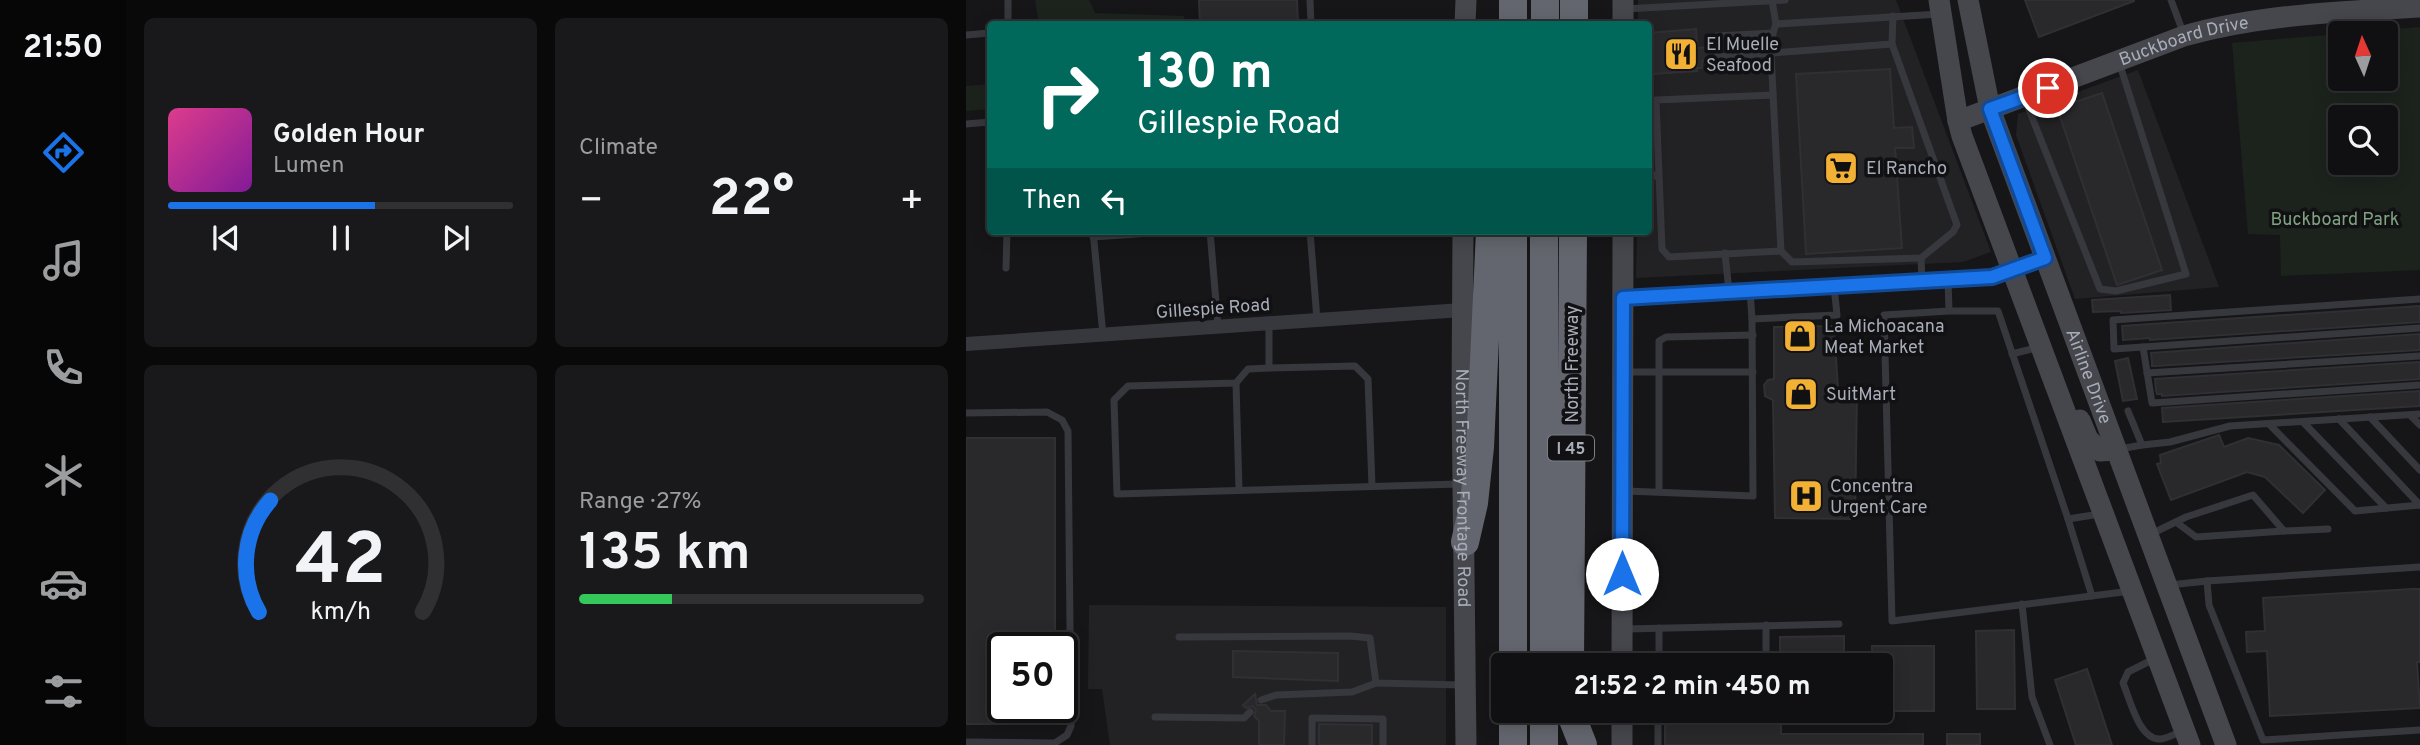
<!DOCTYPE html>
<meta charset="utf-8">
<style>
:root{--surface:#101012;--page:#19191b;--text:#f1f3f6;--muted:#9c9d9f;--line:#303032;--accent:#1a73e8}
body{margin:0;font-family:Overpass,sans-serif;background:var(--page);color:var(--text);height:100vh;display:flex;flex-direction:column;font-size:26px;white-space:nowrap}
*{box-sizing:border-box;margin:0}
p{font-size:23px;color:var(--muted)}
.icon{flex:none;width:38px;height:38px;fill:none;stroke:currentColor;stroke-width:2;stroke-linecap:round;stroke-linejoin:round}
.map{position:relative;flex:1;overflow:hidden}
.sheet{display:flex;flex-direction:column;gap:18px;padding:18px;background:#09090a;width:840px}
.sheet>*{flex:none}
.top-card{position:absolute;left:21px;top:21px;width:665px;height:214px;border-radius:7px;box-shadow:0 4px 18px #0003,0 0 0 2px var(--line);background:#00695c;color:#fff;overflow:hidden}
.needle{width:46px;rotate:357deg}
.fabs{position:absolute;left:1362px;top:21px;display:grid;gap:14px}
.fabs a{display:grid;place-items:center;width:70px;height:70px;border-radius:7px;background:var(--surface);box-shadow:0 4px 18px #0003,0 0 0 2px var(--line);font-size:35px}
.speed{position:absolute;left:21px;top:632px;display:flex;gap:14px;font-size:35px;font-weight:700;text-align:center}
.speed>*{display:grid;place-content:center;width:91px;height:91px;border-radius:50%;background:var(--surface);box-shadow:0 4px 18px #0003,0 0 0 2px var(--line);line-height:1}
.speed .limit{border:4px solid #111;border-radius:10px;background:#fff;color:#111}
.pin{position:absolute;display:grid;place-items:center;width:60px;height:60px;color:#fff;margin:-30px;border:4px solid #fff;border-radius:50%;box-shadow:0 2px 7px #0007}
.me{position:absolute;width:77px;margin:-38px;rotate:0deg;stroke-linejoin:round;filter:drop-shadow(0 0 5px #0008)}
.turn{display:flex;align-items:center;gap:24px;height:147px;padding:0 35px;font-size:32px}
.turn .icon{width:91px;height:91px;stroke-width:2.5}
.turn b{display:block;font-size:49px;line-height:60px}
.then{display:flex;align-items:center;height:66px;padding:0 35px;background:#0003;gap:14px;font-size:26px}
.big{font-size:52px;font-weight:700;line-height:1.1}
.sheet .widget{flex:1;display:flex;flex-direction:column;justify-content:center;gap:10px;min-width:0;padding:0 24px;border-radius:10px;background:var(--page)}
.sheet .dial{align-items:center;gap:0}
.dial svg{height:182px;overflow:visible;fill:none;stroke:var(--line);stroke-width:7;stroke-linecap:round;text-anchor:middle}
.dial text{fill:var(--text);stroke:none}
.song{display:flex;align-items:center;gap:21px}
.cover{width:84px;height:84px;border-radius:10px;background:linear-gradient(135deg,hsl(330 70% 55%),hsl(290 70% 35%))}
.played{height:7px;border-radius:4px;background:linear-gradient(90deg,var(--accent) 60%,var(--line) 60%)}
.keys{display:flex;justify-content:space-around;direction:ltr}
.heat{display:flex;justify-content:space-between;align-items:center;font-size:38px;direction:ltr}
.charge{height:10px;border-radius:5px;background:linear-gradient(90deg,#34c759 27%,var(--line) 0)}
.sheet .tiles{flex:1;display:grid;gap:18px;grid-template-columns:repeat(2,1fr)}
.trip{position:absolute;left:525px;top:653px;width:402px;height:70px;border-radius:7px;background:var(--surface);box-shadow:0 4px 18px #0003,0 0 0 2px var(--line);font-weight:700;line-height:70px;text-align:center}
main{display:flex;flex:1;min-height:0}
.menu{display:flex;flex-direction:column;width:126px;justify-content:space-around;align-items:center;background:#060607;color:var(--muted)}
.menu .icon{width:49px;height:49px}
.menu .on{color:var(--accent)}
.menu b{font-size:32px;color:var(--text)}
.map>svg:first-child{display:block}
</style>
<main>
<nav class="menu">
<b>21:50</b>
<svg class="icon on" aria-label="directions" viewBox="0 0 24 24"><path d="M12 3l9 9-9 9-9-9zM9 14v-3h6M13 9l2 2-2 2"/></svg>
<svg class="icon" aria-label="music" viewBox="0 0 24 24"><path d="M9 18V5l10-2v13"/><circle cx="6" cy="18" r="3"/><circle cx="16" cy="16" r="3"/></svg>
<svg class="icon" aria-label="phone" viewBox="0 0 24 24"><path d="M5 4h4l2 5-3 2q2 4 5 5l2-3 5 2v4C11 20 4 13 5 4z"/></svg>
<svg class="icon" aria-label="climate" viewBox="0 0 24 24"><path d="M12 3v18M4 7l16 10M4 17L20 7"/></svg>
<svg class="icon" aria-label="car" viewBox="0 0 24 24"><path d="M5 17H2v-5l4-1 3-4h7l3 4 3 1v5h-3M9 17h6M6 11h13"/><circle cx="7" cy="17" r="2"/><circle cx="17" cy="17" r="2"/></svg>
<svg class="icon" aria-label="filters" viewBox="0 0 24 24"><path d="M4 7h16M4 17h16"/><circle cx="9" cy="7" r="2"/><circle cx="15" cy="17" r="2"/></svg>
</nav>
<section class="sheet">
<div class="tiles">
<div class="widget">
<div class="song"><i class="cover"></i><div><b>Golden Hour</b><p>Lumen</p></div></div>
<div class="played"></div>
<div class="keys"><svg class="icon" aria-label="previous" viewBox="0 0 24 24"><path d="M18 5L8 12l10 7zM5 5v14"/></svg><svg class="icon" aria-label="pause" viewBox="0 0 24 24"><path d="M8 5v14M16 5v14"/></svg><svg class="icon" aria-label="next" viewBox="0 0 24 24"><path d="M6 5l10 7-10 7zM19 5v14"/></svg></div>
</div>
<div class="widget"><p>Climate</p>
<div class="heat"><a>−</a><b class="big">22°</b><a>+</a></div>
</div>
<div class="widget dial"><svg viewBox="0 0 100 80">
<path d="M14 69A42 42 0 1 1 86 69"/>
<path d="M14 69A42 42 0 0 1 19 20" stroke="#1a73e8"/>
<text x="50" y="56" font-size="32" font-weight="700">42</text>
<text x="50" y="72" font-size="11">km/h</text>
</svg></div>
<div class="widget"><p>Range · 27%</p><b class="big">135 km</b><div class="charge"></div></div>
</div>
</section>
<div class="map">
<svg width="1454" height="745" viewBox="0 0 1454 745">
<rect width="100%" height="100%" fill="#161618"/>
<!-- built -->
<g fill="#222225">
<path d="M 672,0 L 930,0 L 1025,252 L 997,262 L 670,278 L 671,231 L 682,231 L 682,24 L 672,24 Z"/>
<path d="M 1172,70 L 1253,287 L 1109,299 L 1050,135 L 1052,114 Z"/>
<path d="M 123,605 L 480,607 L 480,745 L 144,745 L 136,689 L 122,689 Z"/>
</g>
<!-- green -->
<g fill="#1c231d" fill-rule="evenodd">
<path d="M 69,0 L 123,0 L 129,13 L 218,16 L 220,24 L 73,24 Z"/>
<path d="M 1454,27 L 1454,270 L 1315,276 L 1314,235 L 1282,234 L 1266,43 L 1374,34 L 1374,79 L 1419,79 L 1419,33 L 1378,33 ZM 1419,117 L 1419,163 L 1374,163 L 1374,117 Z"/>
<path d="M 24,84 L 24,109 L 0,111 L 0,86 Z"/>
</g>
<!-- building -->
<g fill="#29292c" stroke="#303034" stroke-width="2">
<path d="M 233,0 L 331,0 L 332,24 L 234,24 Z"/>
<path d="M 1059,0 L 1168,0 L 1168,1 L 1073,37 Z"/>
<path d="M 730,29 L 731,48 L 745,47 L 746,60 L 736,61 L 736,68 L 731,68 L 731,71 L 686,74 L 683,33 Z"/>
<path d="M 924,69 L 928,128 L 946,127 L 948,148 L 929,148 L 936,248 L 840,254 L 830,74 Z"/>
<path d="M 1136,93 L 1196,270 L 1151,285 L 1091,108 Z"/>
<path d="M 1204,295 L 1205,310 L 1155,313 L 1155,311 L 1127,312 L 1126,300 Z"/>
<path d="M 1454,306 L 1454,322 L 1184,340 L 1184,338 L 1157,340 L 1156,326 Z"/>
<path d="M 868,326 L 872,389 L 891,391 L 889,519 L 809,518 L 807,400 L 799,396 L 798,385 L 802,380 L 808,379 L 808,327 Z"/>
<path d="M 1454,334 L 1454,350 L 1189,366 L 1186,366 L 1186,362 L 1185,353 Z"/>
<path d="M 1162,358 L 1171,399 L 1157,401 L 1149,361 Z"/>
<path d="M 1454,362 L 1454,379 L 1196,396 L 1196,394 L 1191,394 L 1190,390 L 1189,379 Z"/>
<path d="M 1454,391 L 1454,406 L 1197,422 L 1196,408 Z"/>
<path d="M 1253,435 L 1258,447 L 1282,438 L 1313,445 L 1359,490 L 1337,513 L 1299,477 L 1281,472 L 1205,500 L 1191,464 L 1195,463 L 1194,455 Z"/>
<path d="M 0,438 L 89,438 L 89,648 L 37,648 L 37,707 L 89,707 L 89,724 L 0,724 Z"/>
<path d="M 1446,589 L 1454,589 L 1454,662 L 1451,662 L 1454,708 L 1304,716 L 1301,651 L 1281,652 L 1280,632 L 1299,631 L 1297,598 Z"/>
<path d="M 1048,630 L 1049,709 L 1011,709 L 1010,631 Z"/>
<path d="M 878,636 L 878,665 L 814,665 L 814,637 Z"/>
<path d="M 906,646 L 968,646 L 968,711 L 915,711 L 915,665 L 906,665 Z"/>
<path d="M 267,651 L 372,653 L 372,681 L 267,677 Z"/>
<rect x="712" y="652" width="62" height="13"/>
<path d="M 1121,669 L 1146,745 L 1110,745 L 1089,680 Z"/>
<path d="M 289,694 L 291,705 L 300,705 L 305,711 L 319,711 L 318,745 L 293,745 L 293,721 L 288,716 L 290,710 L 286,706 L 280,708 L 277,705 Z"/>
<path d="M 699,710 L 815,710 L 815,734 L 957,734 L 957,745 L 699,745 Z"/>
<path d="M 353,724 L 406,725 L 406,745 L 353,745 Z"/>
<rect x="981" y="734" width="33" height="11"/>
</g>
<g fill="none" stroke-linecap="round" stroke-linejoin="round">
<!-- lane -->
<g stroke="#37383d" stroke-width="7">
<path d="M 344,0 L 345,24"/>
<path d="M 806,0 L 810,24 L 807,33 L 805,53 L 815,251"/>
<path d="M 1205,0 L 1217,32"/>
<path d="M 659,9 L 819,0"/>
<path d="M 40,24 L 42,20 L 42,0"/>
<path d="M 810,24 L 974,14"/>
<path d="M 807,33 L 751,36 L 752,57 L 926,44"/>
<path d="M 0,35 L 24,33"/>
<path d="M 807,95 L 690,100 L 696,249 L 703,257 L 815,251 L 826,262 L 955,258 L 987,232 L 991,225 L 926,44 L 927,16"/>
<path d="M 1058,97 L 1134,289 L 1150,291 L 1220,274 L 1153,62"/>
<path d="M 0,124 L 24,122"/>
<path d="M 682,172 L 692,177"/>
<path d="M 127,231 L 137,335"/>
<path d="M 244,231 L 252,326"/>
<path d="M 344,231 L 351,320"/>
<path d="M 127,237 L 214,231"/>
<path d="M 759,253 L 763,292"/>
<path d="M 955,258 L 956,281"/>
<path d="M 40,268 L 41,231"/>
<path d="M 982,280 L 983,311 L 918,315 L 926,621 L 1165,591"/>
<path d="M 784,291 L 786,319 L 871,315 L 868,286"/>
<path d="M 1454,299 L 1147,320 L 1148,349 L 1177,347 L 1186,403 L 1454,385"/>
<path d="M 983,311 L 1032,311 L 1102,519 L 1134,514"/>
<path d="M 303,323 L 303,368 L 282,369 L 270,383 L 162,386 L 148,400 L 151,494 L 493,484"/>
<path d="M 1177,347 L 1454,328"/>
<path d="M 1046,354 L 1073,347"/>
<path d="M 303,368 L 389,366 L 402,379 L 406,486"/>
<path d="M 661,372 L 787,372"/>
<path d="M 1181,373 L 1454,356"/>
<path d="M 270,383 L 273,490"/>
<path d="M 0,413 L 81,412 L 96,420 L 102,431 L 105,726 L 101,735 L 89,743 L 0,742"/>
<path d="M 1444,415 L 1454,425"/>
<path d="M 1404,417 L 1454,470"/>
<path d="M 1373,419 L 1454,505"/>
<path d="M 1337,422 L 1420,508"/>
<path d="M 1303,424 L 1389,511 L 1454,505"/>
<path d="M 1176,445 L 1204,442 L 1264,426 L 1454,414"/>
<path d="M 1154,449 L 1176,445 L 1162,411"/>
<path d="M 660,491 L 787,496 L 786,319"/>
<path d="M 693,492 L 693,341 L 700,337 L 787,335"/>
<path d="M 1102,519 L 1126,596"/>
<path d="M 1210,522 L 1230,537 L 1318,531"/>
<path d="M 1185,534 L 1220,517 L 1287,495 L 1318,531 L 1362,529"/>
<path d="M 1241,581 L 1243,605 L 1297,740 L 1454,730"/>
<path d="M 1203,585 L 1241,581 L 1454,567"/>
<path d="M 1056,604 L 1066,697 L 1084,745"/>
<path d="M 660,629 L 873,624"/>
<path d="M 213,637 L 384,636 L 404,638 L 410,683 L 496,685"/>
<path d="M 1190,658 L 1162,672 L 1157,683 C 1164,699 1173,741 1195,739 C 1202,738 1209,734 1216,731"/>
<path d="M 693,665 L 693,628"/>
<path d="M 800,665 L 800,625"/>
<path d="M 295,700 L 310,695 L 386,692 L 410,683"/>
<path d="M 189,717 L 278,718 L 284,712"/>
<path d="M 346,745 L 346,718 L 417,719 L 417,745"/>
<path d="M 692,745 L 692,710"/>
</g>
<!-- street -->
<g stroke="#37383d" stroke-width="14">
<path d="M 657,298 L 1026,277 L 1048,271 L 1079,258"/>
<path d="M 0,344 L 496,310"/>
</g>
<!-- secondary -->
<g stroke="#45474d" stroke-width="21">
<path d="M 973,0 L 992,121 L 996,136 L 1224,745"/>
<path id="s1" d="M 1002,0 L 1024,109 L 1260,745"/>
<path d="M 499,24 L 500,0"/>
<path d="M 657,24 L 657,0"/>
<path id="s2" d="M 992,121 L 1218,36 C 1295,14 1375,12 1454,7"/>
<path id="s3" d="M 497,231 L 496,398 L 500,745"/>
<path d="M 1114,420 L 1122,439 L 1134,451 L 1150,450"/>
<path d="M 656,665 L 657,231"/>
<path d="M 656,745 L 656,710"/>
</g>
<!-- highway -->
<g stroke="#63666e" stroke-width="28">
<path d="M 547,0 L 547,24"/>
<path d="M 579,0 L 579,24"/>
<path d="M 608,24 L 608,0"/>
<path d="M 499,542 L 508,503 L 514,447 L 524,231"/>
<path d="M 547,665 L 547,231"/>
<path d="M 578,665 L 578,231"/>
<path d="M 604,665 L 607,231"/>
<path d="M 578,710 L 578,745"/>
<path d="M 604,712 L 617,745"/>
<path d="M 547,745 L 547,710"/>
</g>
</g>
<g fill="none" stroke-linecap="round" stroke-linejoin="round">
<!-- route casing -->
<g stroke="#114b97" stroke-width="18">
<path id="route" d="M 656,574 L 657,298 L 1026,277 L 1079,258 L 1024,109 L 1082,88"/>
</g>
<!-- route -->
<use href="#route" stroke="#1a73e8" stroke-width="12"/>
</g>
<!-- icons -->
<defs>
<g id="restaurant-square" transform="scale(1.75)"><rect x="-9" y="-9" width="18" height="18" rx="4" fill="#f2b134" stroke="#111113"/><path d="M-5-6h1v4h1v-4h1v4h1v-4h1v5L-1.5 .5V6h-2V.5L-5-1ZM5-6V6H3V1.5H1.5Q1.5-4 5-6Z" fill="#111"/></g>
<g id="supermarket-square" transform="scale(1.75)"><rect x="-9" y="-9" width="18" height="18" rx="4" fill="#f2b134" stroke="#111113"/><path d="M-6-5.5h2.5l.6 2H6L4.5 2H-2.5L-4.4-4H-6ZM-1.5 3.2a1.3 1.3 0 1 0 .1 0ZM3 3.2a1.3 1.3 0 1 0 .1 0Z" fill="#111"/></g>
<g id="shop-square" transform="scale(1.75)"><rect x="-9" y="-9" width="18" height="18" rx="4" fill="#f2b134" stroke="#111113"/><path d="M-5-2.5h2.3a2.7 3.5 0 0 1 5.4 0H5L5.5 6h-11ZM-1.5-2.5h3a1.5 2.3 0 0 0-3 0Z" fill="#111"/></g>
<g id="hospital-square" transform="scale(1.75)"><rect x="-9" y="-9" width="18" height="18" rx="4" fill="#f2b134" stroke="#111113"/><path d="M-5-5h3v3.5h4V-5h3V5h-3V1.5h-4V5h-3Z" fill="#111"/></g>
</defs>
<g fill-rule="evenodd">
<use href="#restaurant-square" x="715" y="54"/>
<use href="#supermarket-square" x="875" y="168"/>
<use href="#shop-square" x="834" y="336"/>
<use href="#shop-square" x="835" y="394"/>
<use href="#hospital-square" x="840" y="496"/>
</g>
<g text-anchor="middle" stroke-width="7" stroke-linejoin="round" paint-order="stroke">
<!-- shield labels -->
<rect fill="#111113" stroke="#7b7e86" stroke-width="2" x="582" y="435.5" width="46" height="25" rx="5"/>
<g font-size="16" font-weight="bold" fill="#a8adb8">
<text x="605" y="454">I 45</text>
</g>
<!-- street labels -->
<g font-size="18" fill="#a8adb8" stroke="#111113">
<text dy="6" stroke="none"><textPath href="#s2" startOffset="240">Buckboard Drive</textPath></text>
<text transform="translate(247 308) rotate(-4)" y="6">Gillespie Road</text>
<text transform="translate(606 364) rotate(-90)" y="6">North Freeway</text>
<text dy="6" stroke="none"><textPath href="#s1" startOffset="396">Airline Drive</textPath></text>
<text dy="6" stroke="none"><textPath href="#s3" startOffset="257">North Freeway Frontage Road</textPath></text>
</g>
<!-- poi labels -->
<g font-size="18" fill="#a8adb8" stroke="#111113" text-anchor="start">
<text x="740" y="50">El Muelle<tspan x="740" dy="21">Seafood</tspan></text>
<text x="900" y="174">El Rancho</text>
<text x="858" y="332">La Michoacana<tspan x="858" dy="21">Meat Market</tspan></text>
<text x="860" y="400">SuitMart</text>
<text x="864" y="492">Concentra<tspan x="864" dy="21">Urgent Care</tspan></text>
</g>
<!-- park labels -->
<g font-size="18" fill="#7fa381" stroke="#111113">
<text x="1369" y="225">Buckboard Park</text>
</g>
</g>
</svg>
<div class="fabs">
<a><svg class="needle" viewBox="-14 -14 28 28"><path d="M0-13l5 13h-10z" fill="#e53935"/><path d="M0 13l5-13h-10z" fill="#9c9d9f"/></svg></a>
<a><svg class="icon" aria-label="search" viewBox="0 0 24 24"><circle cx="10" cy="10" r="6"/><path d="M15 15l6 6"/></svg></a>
</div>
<div class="speed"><div class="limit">50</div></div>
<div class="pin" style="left:1082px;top:88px;background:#d93025"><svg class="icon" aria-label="arrive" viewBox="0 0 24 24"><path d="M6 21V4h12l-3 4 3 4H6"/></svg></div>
<svg class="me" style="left:656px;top:574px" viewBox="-20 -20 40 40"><circle r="19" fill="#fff"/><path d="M0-13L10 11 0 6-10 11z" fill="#1a73e8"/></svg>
<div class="trip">21:52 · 2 min · 450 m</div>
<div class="top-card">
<div class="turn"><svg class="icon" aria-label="right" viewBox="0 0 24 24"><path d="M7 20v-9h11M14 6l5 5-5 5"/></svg><div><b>130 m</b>Gillespie Road</div></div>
<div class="then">Then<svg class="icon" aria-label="left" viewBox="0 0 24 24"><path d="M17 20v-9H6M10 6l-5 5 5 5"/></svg></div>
</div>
</div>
</main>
